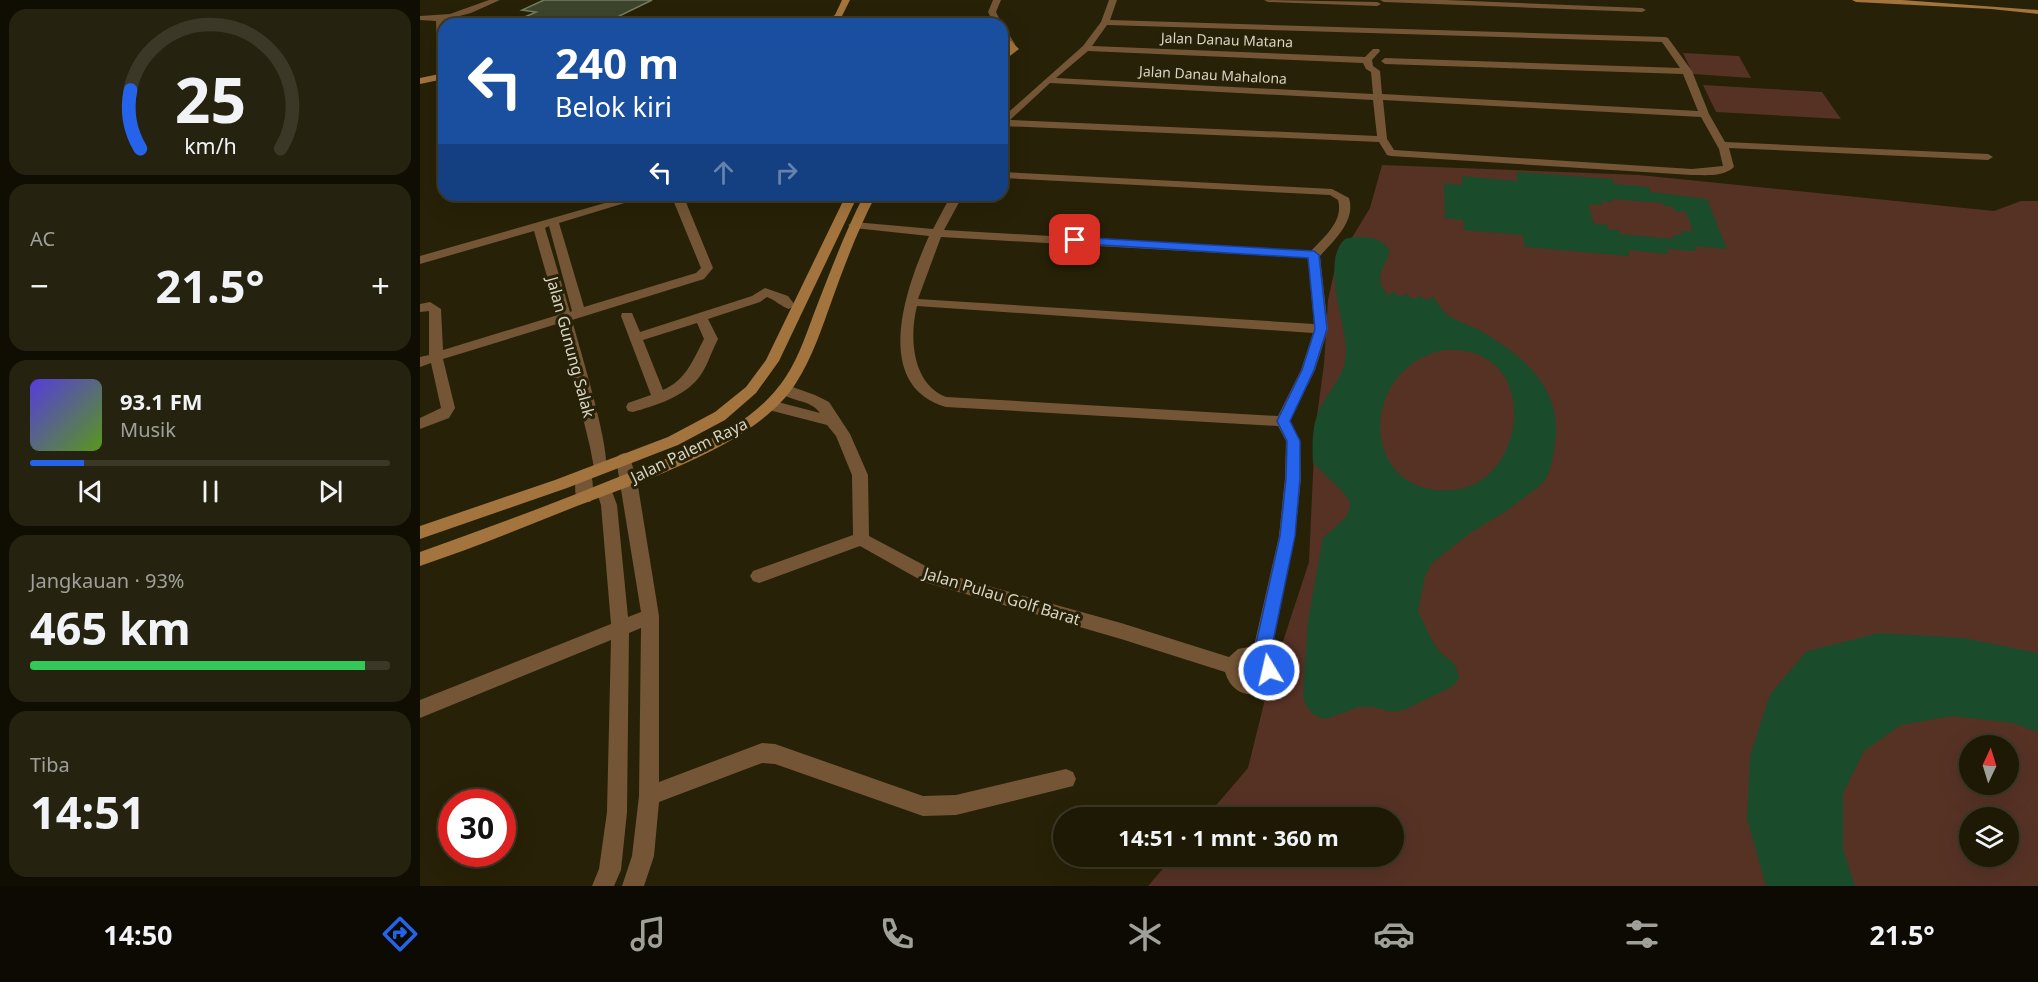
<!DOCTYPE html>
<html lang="id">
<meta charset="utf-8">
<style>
:root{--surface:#1d1905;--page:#25220f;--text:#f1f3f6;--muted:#a0a09a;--line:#3b3827;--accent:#2563eb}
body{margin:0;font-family:"Noto Sans",sans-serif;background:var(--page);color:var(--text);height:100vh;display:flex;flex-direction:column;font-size:22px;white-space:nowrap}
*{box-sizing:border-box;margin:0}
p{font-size:20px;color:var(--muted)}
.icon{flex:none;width:33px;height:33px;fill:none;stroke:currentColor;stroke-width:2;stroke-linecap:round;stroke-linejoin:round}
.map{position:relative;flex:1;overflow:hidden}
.sheet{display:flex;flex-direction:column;gap:9px;padding:9px;background:#100e03;width:420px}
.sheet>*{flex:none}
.banner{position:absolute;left:18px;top:18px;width:570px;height:183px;border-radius:18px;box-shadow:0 6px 24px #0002,0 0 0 2px var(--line);background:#1a4fa0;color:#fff;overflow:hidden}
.needle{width:39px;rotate:4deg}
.fabs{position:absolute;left:1539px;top:735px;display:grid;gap:12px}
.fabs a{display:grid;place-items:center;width:60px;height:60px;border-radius:50%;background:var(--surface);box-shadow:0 6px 24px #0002,0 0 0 2px var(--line);font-size:30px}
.speed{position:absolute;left:18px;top:789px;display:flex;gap:12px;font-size:30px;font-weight:700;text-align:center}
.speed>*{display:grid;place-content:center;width:78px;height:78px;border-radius:50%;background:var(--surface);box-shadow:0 6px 24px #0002,0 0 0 2px var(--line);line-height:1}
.speed .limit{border:9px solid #d22;background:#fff;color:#111}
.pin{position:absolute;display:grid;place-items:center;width:51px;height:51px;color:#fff;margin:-26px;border-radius:12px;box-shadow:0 3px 9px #0006}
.me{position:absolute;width:66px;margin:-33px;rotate:351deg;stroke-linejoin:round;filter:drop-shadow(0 0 4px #0008)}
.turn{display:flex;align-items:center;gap:21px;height:126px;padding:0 18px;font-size:27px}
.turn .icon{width:78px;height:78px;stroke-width:2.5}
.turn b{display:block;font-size:42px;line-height:51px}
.lanes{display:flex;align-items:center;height:57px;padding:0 18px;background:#0003;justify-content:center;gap:30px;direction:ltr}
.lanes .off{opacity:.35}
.big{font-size:45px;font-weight:700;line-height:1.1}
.sheet .tile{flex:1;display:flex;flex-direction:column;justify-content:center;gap:9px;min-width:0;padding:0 21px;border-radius:18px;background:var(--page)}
.sheet .dial{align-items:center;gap:0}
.dial svg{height:156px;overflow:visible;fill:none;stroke:var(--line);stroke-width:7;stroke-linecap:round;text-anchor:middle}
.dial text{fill:var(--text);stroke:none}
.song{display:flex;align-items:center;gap:18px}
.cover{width:72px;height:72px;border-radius:9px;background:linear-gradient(135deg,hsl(250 70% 55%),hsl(90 70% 35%))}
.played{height:6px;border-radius:3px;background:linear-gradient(90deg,var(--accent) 15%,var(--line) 15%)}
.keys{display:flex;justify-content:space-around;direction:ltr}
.heat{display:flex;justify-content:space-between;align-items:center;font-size:33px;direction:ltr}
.charge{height:9px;border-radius:4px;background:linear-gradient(90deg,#34c759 93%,var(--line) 0)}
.trip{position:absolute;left:633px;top:807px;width:351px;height:60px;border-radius:30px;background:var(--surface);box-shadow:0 6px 24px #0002,0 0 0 2px var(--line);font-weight:700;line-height:60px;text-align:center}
.tabs{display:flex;height:96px;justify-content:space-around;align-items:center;background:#0c0a02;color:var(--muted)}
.tabs .icon{width:42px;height:42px}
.tabs .selected{color:var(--accent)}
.tabs b{font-size:27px;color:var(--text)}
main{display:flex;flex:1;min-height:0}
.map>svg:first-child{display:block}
</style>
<main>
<section class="sheet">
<div class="tile dial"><svg viewBox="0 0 100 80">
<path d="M14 69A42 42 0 1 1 86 69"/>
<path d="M14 69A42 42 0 0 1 9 39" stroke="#2563eb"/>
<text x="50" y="56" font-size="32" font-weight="700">25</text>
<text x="50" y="72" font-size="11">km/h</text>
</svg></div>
<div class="tile"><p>AC</p>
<div class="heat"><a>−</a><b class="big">21.5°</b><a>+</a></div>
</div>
<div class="tile">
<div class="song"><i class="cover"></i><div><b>93.1 FM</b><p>Musik</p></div></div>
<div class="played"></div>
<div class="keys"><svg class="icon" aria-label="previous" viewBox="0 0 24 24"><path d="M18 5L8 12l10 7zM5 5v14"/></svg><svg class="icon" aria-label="pause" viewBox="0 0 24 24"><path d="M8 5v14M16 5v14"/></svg><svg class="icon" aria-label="next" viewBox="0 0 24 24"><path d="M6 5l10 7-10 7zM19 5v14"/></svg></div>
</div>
<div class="tile"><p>Jangkauan · 93%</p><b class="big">465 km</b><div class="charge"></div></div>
<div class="tile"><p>Tiba</p><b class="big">14:51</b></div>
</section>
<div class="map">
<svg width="1618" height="886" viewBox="0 0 1618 886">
<rect width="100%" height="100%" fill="#272107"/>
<!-- green -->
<g fill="#563225" fill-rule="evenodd">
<path d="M 1263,53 L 1319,56 L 1331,78 L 1273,74 Z"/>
<path d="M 1283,85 L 1402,92 L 1421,119 L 1296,112 Z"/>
<path d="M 962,165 L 1219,175 L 1574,211 L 1601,201 L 1618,201 L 1618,886 L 728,886 L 753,857 L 974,856 L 974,818 L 786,817 L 828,768 L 848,687 L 889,562 L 895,431 L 904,364 L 908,300 L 916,264 L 950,208 ZM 1550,746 L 1588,746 L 1588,784 L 1550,784 ZM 1550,818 L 1588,818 L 1588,856 L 1550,856 Z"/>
</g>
<!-- water -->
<g fill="#1a4b2a" fill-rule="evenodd">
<path d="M 1097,172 L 1193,179 L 1194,184 L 1229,187 L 1231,192 L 1287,199 L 1307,249 L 1275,246 L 1276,251 L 1247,249 L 1248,254 L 1208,250 L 1209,256 L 1105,247 L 1103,235 L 1044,230 L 1043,220 L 1025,218 L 1024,183 L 1042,185 L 1042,176 L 1097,181 ZM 1192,199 L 1243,203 L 1244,206 L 1253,207 L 1255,211 L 1266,212 L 1273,231 L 1261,231 L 1262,235 L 1253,235 L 1254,239 L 1200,234 L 1199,230 L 1188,229 L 1187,225 L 1173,223 L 1169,204 L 1182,205 L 1182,201 L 1192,202 Z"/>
<path d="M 934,237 C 949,237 963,237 970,252 L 960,274 L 961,285 L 968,295 L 975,292 L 980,297 L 986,294 L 994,299 L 1000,296 L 1006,300 L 1013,297 C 1018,302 1022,311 1028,315 C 1035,321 1048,324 1057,329 C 1098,352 1140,384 1136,436 C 1134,453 1132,471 1122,484 L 1086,511 L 1050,533 L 1012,563 L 1005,576 L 998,611 C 1005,624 1011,642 1021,653 C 1033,664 1035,659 1039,678 L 1033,686 L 984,710 L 971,712 L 954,707 L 939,707 L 905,719 L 894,715 L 886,706 L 883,694 L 888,620 L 903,538 L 925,518 L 930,508 L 929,500 L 921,490 L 893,463 C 892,444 892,425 900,408 C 910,389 927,373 926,350 C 925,321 901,260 925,239 ZM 1025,350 C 1123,344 1109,484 1032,490 C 939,498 936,367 1025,350 Z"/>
<path d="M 1459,633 L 1544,638 L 1618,653 L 1618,732 L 1593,723 L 1532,716 L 1481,725 L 1444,751 L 1423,793 L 1423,849 L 1435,886 L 1346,886 L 1327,819 L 1330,756 L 1350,694 L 1387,651 Z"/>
</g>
<!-- building -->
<path fill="#3d452c" stroke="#737c61" stroke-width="1.5" d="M 124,0 L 232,0 L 183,24 L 89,24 L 116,12 L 102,10 Z"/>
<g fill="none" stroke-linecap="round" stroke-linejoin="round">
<!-- street -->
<g fill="#745636" fill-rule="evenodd">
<path d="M 69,0 L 80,0 L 51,13 L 24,20 L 24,72 L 18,70 L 16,21 L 0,20 L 0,16 L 30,14 Z"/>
<path d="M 573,0 L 581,0 L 576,12 L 582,24 L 574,24 L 568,12 Z"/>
<path d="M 689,0 L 697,0 L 690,20 L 1245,37 L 1248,38 L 1272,71 L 1289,114 L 1305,142 L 1568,154 L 1573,157 L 1568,160 L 1309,148 L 1314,167 C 1303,177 1287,175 1272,175 L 971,156 L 967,155 L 959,142 L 582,126 L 582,118 L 663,46 L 681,22 ZM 687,25 L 1242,42 L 1260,68 L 965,58 L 961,61 L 965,64 L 1263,74 L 1278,111 L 962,94 L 960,71 L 953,66 L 952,60 L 960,51 L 959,49 L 953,49 L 945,57 L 672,46 ZM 668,51 L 943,63 L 946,69 L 951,72 L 953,94 L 636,78 ZM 630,83 L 953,100 L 957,136 L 590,120 ZM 963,100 L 1281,117 L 1299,149 L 1303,166 L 1272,169 L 974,150 L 967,139 Z"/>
<path d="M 844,0 L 957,2 L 961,4 L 957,6 L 848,2 Z"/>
<path d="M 960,0 L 1026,0 L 1222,8 L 1226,10 L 1222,12 L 964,2 Z"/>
<path d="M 582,27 L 585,28 L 595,44 L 594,46 L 587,44 L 582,37 Z"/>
<path d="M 582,172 L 912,189 L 929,198 C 936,221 914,240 900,256 L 908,329 L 895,370 L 870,421 L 880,441 L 881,478 L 875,536 L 851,654 C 872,692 817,713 805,672 L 701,639 L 504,582 L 440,546 L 339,583 L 333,581 L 330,576 L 333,571 L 433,535 L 432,475 L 416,436 L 407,425 L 345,409 L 343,405 L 350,400 L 400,413 C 390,398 368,403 357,389 L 359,386 L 364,384 L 395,395 L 409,402 L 430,434 L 448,475 L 449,536 L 515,571 L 701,623 L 809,657 L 818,649 L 834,646 L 859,536 L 865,478 L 866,441 L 858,426 L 526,407 C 450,385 487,285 509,236 L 434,228 L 428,225 L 434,222 L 513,229 L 531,195 L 543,195 L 524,230 L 891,251 C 904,237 924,221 918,200 L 910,195 L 582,178 ZM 521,237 L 888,258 L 894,324 L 498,299 ZM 497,306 L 893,333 L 881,370 L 858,416 L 526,397 C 492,384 489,337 497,306 ZM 829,662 L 833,662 L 838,666 L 838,674 L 833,678 L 829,678 L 824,674 L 824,666 Z"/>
<path d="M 213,195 L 231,195 L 139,223 L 164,307 L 276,273 L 281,268 L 251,195 L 263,195 L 293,268 L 284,279 L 152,320 C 158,343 194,458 185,473 L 175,473 L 170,447 L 140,323 L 23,359 L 35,408 L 29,418 L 0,429 L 0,418 L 21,408 L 11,363 L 0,367 L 0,357 L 9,355 L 9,311 L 0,312 L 0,304 L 10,302 L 21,309 L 23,350 L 138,315 L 114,231 L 0,264 L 0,256 ZM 129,226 L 152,311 L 150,312 L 125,228 Z"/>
<path d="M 345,288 L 368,296 L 375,305 L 369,309 C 362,307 355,300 347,297 L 340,302 L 288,319 L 298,339 C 291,352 286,371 276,381 C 260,398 234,406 213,412 L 208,411 L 206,407 L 208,403 L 231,395 L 201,316 L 202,313 L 212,313 L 220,332 L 332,296 ZM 277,323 L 284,339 C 273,360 266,380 243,390 L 223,340 Z"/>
<path d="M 204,453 L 209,455 L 217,480 L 239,616 L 239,782 L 342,743 L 355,744 L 503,796 L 536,795 L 646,769 L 653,772 L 656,779 L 653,786 L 536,815 L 503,816 L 355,764 L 342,763 L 239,802 L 234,856 L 224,886 L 202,886 L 212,856 L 219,796 L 221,628 L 209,633 L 207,812 L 201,870 L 194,886 L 172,886 L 179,869 L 187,812 L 191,640 L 0,718 L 0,700 L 191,624 L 181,505 L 176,490 L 178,486 L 190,486 L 197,505 L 208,617 L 221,612 L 196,459 L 199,455 Z"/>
<path d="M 164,469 L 169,471 C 174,478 174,495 170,502 L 158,502 C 154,495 154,478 159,471 Z"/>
</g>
<!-- secondary -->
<g fill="#a3743d" fill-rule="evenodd">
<path d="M 422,0 L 430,0 L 421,18 L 411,24 L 332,24 L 336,22 L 406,20 L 415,15 Z"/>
<path d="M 1432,0 L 1482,0 L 1618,10 L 1618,14 L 1571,9 L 1436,2 Z"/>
<path d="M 591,41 L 599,49 L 582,62 L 582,55 L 590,49 L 582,51 L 582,45 Z"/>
<path d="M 24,73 L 24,79 L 0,84 L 0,78 Z"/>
<path d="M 426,195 L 438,195 L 359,361 L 336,393 L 305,420 L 258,445 L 147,488 L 0,539 L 0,526 L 135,480 L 248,437 L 295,412 L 326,387 L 346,360 Z"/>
<path d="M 444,195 L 456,195 C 438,229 425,264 412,300 C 402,328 392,358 376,383 C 337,445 224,480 157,506 C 105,527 53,548 0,566 L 0,552 C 64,529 128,506 191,480 C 251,456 327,435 365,378 C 380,356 388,328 398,303 C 412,267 426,230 444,195 Z"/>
</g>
</g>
<!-- route -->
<path fill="#2563eb" stroke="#184099" stroke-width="1.5" d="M 655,237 L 894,251 L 899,255 L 907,329 L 894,370 L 870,421 L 880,441 L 880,478 L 875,536 L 850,656 L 857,670 L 855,675 L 849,677 L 843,675 L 833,657 L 860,536 L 866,478 L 867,441 L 857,421 L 882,370 L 895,329 L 888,258 L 651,243 L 651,238 Z"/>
<g text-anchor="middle" stroke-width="6" stroke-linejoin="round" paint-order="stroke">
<!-- far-street labels -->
<g font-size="14" fill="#d8d5c5" stroke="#272107">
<text transform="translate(807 40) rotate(2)" y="5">Jalan Danau Matana</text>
<text transform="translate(793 75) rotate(3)" y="5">Jalan Danau Mahalona</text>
</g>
<!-- street labels -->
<g font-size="16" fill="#d8d5c5" stroke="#272107">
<text transform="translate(151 347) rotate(75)" y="6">Jalan Gunung Salak</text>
<text transform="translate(269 450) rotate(-26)" y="6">Jalan Palem Raya</text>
<text transform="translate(582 596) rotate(17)" y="6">Jalan Pulau Golf Barat</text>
</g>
</g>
</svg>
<div class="fabs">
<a><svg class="needle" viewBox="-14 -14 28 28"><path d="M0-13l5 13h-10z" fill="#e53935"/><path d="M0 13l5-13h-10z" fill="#a0a09a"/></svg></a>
<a><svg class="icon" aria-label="layers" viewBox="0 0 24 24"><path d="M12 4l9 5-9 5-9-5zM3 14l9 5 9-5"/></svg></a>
</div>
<div class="speed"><div class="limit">30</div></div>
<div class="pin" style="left:655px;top:240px;background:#d93025"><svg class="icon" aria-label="arrive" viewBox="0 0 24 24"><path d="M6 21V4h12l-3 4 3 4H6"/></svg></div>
<svg class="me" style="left:849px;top:670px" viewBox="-20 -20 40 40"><circle r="17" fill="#2563eb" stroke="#fff" stroke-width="3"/><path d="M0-11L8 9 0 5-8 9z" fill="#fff"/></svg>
<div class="trip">14:51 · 1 mnt · 360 m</div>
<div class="banner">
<div class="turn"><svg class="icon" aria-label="left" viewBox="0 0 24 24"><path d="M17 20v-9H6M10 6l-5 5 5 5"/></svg><div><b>240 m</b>Belok kiri</div></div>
<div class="lanes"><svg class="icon" aria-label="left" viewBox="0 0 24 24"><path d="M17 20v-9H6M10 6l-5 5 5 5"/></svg><svg class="icon off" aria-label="ahead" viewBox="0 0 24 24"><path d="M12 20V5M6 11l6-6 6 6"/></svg><svg class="icon off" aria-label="right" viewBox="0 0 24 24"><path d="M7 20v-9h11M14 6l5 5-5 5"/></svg></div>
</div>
</div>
</main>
<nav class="tabs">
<b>14:50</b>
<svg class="icon selected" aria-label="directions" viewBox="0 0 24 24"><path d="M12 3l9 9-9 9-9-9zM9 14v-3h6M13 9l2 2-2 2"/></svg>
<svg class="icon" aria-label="music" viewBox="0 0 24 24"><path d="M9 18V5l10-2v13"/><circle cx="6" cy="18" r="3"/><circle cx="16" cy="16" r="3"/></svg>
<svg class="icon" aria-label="phone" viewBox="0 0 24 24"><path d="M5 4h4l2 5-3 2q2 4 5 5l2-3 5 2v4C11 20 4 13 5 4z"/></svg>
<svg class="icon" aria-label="climate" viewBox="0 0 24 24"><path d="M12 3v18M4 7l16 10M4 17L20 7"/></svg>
<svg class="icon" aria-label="car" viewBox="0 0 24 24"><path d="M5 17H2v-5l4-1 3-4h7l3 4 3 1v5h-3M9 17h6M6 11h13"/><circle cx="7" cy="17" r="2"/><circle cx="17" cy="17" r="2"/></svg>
<svg class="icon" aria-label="filters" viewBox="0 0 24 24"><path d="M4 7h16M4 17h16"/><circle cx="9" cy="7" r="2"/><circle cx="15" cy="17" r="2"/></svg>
<b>21.5°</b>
</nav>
